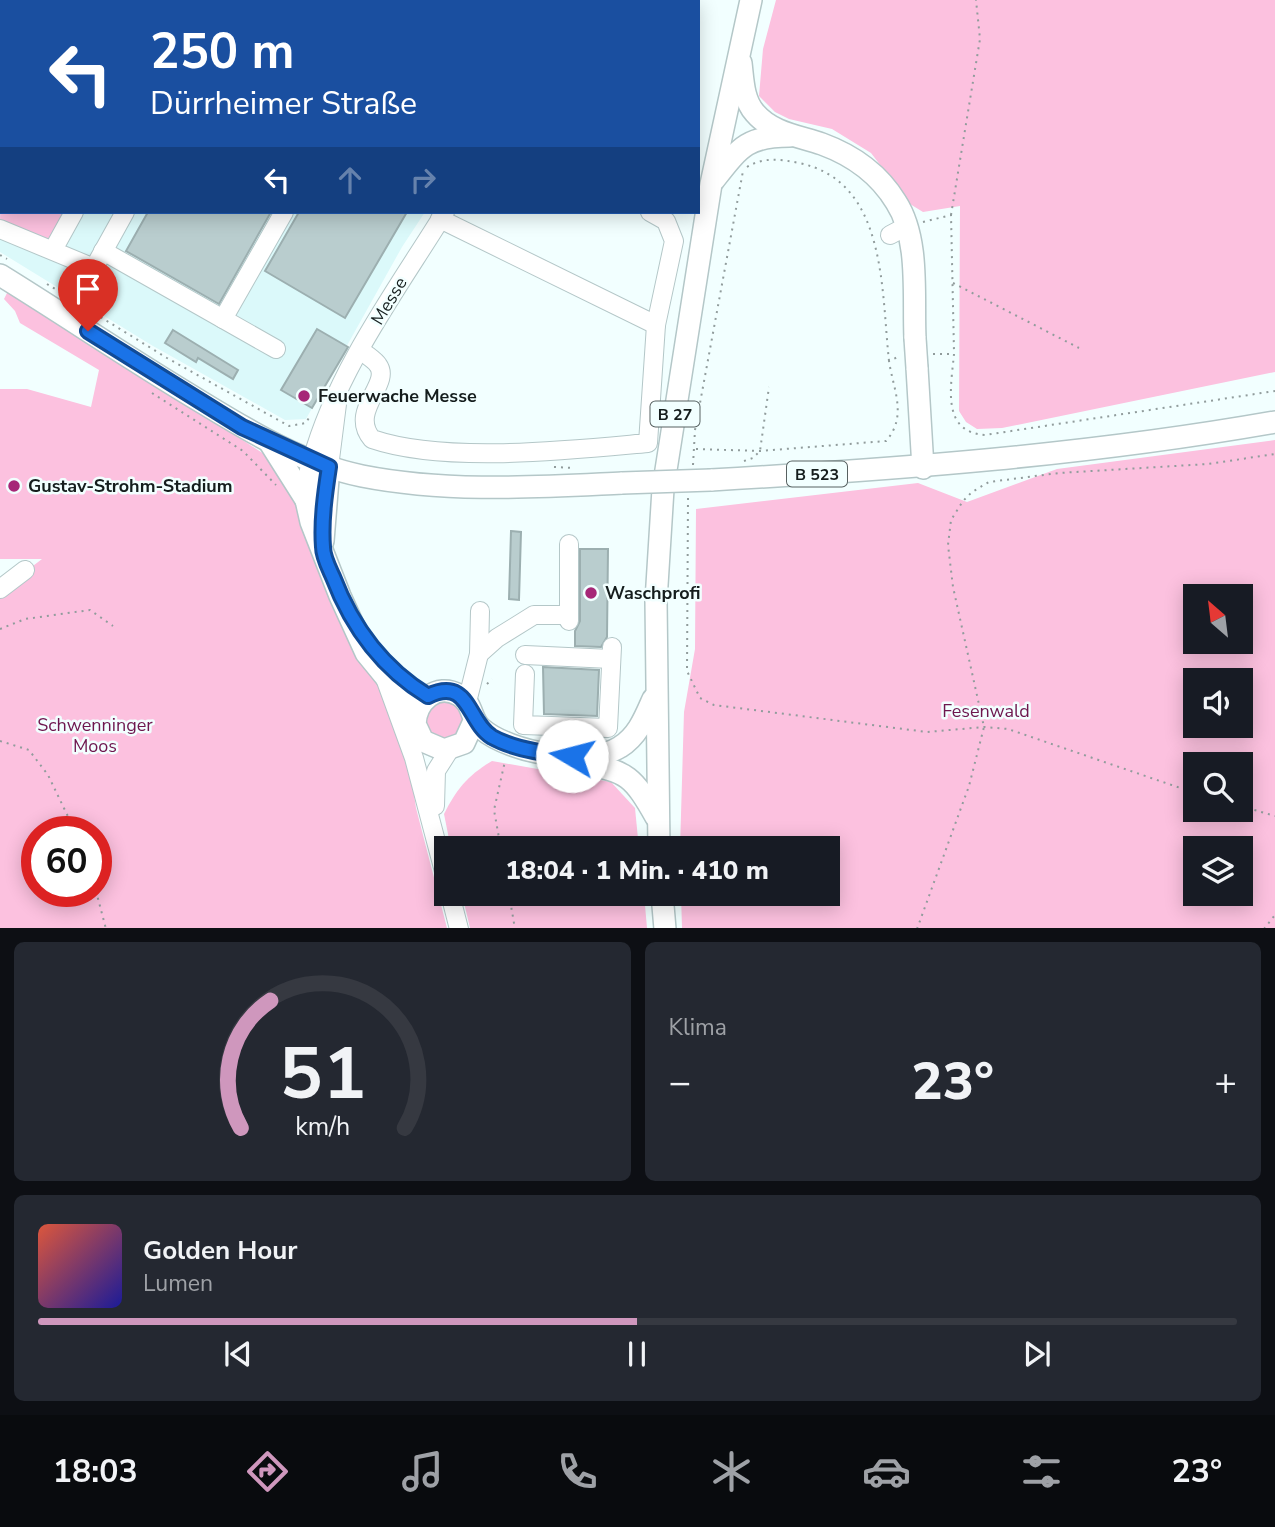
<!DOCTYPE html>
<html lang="de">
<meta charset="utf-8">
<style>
:root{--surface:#171b24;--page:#242831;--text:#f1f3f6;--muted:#9ea1a6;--line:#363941;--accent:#cf97bd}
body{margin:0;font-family:"Nunito Sans",sans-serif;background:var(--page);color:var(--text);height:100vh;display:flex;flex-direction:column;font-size:26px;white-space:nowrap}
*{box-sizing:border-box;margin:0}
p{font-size:23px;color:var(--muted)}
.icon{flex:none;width:38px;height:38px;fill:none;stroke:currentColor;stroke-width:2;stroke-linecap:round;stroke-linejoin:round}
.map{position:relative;height:928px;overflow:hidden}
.side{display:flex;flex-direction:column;gap:14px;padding:14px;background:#0d0f14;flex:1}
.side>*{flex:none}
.top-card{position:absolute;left:0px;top:0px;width:700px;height:214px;box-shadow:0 4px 18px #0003;background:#1a4fa0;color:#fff;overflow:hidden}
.needle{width:46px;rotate:332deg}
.fabs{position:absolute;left:1183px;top:584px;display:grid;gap:14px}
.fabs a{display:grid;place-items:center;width:70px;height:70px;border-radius:0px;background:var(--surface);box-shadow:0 4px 18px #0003;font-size:35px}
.speed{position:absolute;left:21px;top:816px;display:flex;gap:14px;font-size:35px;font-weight:700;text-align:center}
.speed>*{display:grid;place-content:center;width:91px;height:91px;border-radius:50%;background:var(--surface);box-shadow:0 4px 18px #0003;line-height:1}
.speed .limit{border:10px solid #d22;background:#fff;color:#111}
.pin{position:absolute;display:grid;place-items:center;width:60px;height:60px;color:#fff;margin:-72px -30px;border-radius:50% 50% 50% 0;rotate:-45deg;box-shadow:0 0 7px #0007}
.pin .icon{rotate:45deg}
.me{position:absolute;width:77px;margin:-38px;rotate:278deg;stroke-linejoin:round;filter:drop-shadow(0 0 5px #0008)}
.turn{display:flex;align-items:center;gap:24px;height:147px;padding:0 35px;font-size:32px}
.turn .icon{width:91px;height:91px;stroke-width:2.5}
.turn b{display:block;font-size:49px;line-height:60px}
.lanes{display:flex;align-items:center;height:66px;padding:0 35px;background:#0003;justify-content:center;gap:35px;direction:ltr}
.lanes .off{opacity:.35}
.big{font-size:52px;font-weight:800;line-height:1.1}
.side .widget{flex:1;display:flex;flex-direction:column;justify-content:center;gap:10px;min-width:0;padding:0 24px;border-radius:10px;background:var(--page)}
.side .dial{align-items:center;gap:0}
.dial svg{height:182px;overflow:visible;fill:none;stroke:var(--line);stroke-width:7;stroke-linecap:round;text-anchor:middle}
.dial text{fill:var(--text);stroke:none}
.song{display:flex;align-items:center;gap:21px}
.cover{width:84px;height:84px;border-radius:10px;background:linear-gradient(135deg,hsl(10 70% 55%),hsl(240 70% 35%))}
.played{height:7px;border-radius:4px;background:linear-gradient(90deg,var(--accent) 50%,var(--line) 50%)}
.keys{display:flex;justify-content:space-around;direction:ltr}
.heat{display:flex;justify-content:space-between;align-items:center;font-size:38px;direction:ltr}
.side .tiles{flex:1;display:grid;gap:14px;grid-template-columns:1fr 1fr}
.widget:last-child{grid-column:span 2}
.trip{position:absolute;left:434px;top:836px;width:406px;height:70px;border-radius:0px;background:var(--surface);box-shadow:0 4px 18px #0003;font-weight:800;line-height:70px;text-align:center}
.menu{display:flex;height:112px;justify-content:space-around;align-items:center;background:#090b0e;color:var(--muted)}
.menu .icon{width:49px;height:49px}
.menu .active{color:var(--accent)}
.menu b{font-size:32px;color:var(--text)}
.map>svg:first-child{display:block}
</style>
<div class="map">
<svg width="1275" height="929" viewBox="0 0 1275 929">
<rect width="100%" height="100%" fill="#f2ffff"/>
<!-- built -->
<path fill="#dbf9fa" d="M 0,0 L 565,0 L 2,2 L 2,212 L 425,212 L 402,247 L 306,419 L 285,420 L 153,346 L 0,252 Z"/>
<!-- green -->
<g fill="#fcc1df" fill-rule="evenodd">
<path d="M 776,0 L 1275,0 L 1275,372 L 1002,428 L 977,429 L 966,422 L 959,411 L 960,206 L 923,212 L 910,204 L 871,153 L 832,129 L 789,119 L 775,112 L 759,96 L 763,49 Z"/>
<path d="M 2,171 L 2,212 L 65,212 L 51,238 L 47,239 L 0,220 Z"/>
<path d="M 9,289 L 281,465 L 407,748 L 416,808 L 447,928 L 0,928 L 0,581 L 16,579 L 42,559 L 0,559 L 0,389 L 27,389 L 91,407 L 99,370 L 20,323 L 15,311 L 4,299 ZM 37,831 L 96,831 L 96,891 L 37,891 Z"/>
<path d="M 1275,440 L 1275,928 L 682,928 L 681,894 L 828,894 L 828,849 L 680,849 L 684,712 L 695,649 L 696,509 L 918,483 L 967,502 L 1057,469 ZM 1195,597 L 1241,597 L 1241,642 L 1195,642 ZM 1195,681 L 1241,681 L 1241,726 L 1195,726 ZM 1195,765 L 1241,765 L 1241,810 L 1195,810 ZM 1195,849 L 1241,849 L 1241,894 L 1195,894 Z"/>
<path d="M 447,699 L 460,705 L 466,725 L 452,741 L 427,734 L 424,713 L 433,702 Z"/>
<path d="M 492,761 L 611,782 L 635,808 L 639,849 L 451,849 L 444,814 C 456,790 468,775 492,761 Z"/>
<path d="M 462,894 L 644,894 L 647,928 L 470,928 Z"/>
</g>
<!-- building -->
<g fill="#b9cdce" stroke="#9cafb0" stroke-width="2">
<path d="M 148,212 L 271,212 L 219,304 L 126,251 Z"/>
<path d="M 299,212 L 407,212 L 345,318 L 265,271 Z"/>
<path d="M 317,329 L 348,347 L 312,408 L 281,390 Z"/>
<path d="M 173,330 L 238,370 L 233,379 L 198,358 L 196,362 L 165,343 Z"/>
<path d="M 511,531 L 521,532 L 519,600 L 509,599 Z"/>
<path d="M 580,549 L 608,549 L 607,637 L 601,647 L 575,646 L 575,631 L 580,621 Z"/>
<path d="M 543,667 L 599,670 L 597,716 L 544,714 Z"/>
</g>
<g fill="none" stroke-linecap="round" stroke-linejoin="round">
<!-- minor casing -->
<g stroke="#b4c7c8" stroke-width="20">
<g id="minor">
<path d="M 531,0 L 534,2"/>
<path d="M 97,2 L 98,0"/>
<path d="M 187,2 L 188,0"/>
<path d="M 246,2 L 247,0"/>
<path d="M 401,2 L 401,0"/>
<path d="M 581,2 L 582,0"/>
<path d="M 676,2 L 677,0"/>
<path d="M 0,8 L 2,8"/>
<path d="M 0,111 L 2,112"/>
<path d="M 0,162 L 2,159"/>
<path d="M 440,219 L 656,325"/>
<path d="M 0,229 L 94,268 L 125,212"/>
<path d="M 890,235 L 907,226"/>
<path d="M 53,250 L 74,212"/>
<path d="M 103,251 L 276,349"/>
<path d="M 223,319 L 284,212"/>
<path d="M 361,350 C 366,355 375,360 378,365 C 392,384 348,411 372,439 C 445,464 570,450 648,443 L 656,325 L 674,241 L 666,221 L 650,212"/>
<path d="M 312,460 C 337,370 396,291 445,212"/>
<path d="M 329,467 L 337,404"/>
<path d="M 569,544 L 569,615"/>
<path d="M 0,589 L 25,570"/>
<path d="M 479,654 L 497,638 L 534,615 L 569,615 L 569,621"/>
<path d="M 525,655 L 611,659"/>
<path d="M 525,674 L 523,725 L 608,728 L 612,647"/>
<path d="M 386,681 L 414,758 L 446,879"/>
<path d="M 467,702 L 479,654 L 480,611"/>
<path d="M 435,806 L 436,771 L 450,749"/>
<path d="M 450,894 L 459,929"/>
</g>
</g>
<!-- major casing -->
<g stroke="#b4c7c8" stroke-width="24">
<g id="major">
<path d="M 741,63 C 743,79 743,100 755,113 C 772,133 799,136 822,144 C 852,155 879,174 896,202 C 920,239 913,296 915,338"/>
<path d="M 714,180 C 740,147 747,136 790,136"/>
<path d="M 0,275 C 68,317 134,362 203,403 C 252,433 304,464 362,476 C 448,493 535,487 622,483"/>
<path d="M 917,368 L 923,468"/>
<path d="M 270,443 L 306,500"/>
<path d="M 312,460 L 306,500 L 311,522 L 340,596 L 366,653 L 416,714"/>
<path d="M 711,480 C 900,469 1088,455 1275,422"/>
<path d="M 323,541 L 329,467"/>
<path d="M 474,721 L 464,743 L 444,750 L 423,741 L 415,724 C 416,702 436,682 459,695 C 474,704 470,720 482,729 C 510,753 589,767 620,747 C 638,736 645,717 653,699"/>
<path d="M 583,764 C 627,770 634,778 656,817"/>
<path d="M 659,849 L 656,601 L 663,489 L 711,184 L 751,0"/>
<path d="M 662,894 L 665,929"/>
</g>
</g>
<!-- path -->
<g stroke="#919c9c" stroke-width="2" stroke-dasharray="2 5" stroke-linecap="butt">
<path d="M 747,167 C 763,157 780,159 799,163 C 887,181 881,289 889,361"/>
<path d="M 951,215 L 980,39 L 976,0"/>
<path d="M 923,222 L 951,215 L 954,352"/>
<path d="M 0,255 L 7,259"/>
<path d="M 953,283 L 1079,348"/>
<path d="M 47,284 L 167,358 L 289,426 L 306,423 L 310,416"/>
<path d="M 933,354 L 954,354 C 951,387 941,432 985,435 L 1275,391"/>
<path d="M 152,393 L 243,451 L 276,485"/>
<path d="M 696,449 L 760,451 L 886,441 C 908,416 893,389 889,361 L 900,356"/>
<path d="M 744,461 L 753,458 L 760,451 L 769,387"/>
<path d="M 693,465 L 695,430 L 743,171"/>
<path d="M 554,467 L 573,468"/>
<path d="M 688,498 L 687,671 L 700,698 L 714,705 L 927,732 L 984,727 L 1008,729 L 1195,793"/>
<path d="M 0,629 L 25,619 L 90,610 L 113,626"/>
<path d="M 487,684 L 492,679"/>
<path d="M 0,741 L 29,750 L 48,775 L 75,831"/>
<path d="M 1241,806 L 1275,816"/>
<path d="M 501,849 L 494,810 L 505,761"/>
<path d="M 96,891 L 106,929"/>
<path d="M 509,894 L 515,929"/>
<path d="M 917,929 L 969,786 L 984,727 L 953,587 L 948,545 L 951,520 L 963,501 L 972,492 L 989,482 L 1059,473 L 1208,464 L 1275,454"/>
<path d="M 1264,929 L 1275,915"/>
</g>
<!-- minor -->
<use href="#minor" stroke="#fff" stroke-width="18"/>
<!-- major -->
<use href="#major" stroke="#fff" stroke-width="21"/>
<!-- major-bridge casing -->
<g stroke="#b4c7c8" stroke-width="24" stroke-linecap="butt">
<g id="major-bridge">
<path d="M 915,338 L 917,368"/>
<path d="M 622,483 L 711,480"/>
</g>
</g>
<!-- major-bridge -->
<use href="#major-bridge" stroke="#fff" stroke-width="21"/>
</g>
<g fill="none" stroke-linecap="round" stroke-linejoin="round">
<!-- route casing -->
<g stroke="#114b97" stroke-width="18">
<path id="route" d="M 88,331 L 242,427 L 329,467 C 325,493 321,521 323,547 C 323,557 329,568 333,577 C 352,627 382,668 428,696 C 470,676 467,722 492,737 C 515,750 546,754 572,756"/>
</g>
<!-- route -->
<use href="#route" stroke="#1a73e8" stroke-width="12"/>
</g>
<!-- markers -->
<g fill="#a62777" stroke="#f2ffff" stroke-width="2.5">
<circle cx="304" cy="396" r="7"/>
<circle cx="14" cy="486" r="7"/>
<circle cx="591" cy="593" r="7"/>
</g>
<g text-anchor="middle" stroke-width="5" stroke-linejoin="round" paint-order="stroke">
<!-- shield labels -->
<g fill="#f2ffff" stroke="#576161" stroke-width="2">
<rect x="650.5" y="401.5" width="49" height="25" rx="5"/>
<rect x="787" y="461.5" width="60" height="25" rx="5"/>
</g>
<g font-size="16" font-weight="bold" fill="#151d1d">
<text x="675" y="420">B 27</text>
<text x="817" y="480">B 523</text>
</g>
<!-- street labels -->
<g font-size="18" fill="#151d1d" stroke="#f2ffff">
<text transform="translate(389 301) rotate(-59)" y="6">Messe</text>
</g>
<!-- poi labels -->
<g font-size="18" font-weight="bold" fill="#151d1d" stroke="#f2ffff" text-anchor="start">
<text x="318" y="402">Feuerwache Messe</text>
<text x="28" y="492">Gustav-Strohm-Stadium</text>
<text x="605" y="599">Waschprofi</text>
</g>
<!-- park labels -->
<g font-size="18" fill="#6e164e" stroke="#f2ffff">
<text x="986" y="717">Fesenwald</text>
<text x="95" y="731">Schwenninger<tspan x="95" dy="21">Moos</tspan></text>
</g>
</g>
</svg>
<div class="fabs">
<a><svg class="needle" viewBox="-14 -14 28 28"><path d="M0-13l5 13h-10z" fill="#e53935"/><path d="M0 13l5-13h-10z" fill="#9ea1a6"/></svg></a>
<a><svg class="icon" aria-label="sound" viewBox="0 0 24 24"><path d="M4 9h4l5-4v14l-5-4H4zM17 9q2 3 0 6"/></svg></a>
<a><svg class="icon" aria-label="search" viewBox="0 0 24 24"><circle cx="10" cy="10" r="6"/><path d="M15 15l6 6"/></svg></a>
<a><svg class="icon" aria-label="layers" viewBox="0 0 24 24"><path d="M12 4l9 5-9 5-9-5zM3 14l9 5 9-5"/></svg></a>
</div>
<div class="speed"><div class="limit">60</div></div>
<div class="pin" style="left:88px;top:331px;background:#d93025"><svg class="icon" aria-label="arrive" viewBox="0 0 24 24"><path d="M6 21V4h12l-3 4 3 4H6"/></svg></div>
<svg class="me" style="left:572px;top:756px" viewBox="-20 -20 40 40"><circle r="19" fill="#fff"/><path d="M0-13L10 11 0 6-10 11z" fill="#1a73e8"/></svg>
<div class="trip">18:04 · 1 Min. · 410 m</div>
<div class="top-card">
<div class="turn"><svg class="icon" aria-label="left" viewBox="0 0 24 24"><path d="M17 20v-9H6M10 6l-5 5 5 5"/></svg><div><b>250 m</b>Dürrheimer Straße</div></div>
<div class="lanes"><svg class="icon" aria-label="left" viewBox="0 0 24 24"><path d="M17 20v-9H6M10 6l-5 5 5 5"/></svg><svg class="icon off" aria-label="ahead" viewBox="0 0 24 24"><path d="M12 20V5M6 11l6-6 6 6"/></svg><svg class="icon off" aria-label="right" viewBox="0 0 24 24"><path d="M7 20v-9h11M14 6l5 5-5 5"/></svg></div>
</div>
</div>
<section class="side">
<div class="tiles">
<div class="widget dial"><svg viewBox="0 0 100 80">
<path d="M14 69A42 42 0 1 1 86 69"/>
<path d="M14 69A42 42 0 0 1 27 13" stroke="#cf97bd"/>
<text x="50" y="56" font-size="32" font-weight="700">51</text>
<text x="50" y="72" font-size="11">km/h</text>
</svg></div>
<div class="widget"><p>Klima</p>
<div class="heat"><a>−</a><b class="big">23°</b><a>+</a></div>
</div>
<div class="widget">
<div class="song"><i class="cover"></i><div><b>Golden Hour</b><p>Lumen</p></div></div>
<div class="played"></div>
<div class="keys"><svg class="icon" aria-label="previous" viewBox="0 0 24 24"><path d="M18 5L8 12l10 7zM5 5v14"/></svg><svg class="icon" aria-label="pause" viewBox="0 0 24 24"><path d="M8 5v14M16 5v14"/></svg><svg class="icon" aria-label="next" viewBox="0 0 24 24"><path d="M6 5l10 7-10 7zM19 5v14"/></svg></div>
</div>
</div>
</section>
<nav class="menu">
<b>18:03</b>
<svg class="icon active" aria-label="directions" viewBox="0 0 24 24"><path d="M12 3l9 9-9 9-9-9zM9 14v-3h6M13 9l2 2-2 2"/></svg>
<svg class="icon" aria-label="music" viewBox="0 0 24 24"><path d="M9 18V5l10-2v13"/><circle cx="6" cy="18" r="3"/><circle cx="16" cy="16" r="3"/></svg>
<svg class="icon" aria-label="phone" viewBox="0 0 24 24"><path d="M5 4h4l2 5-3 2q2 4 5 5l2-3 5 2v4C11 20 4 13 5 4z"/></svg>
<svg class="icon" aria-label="climate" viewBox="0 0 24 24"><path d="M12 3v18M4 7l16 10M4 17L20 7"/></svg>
<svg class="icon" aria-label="car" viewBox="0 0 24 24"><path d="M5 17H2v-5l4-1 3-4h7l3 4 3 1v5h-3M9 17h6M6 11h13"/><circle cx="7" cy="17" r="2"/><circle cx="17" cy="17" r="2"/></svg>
<svg class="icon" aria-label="filters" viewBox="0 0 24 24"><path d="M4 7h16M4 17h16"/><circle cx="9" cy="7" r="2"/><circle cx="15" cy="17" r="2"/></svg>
<b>23°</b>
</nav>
